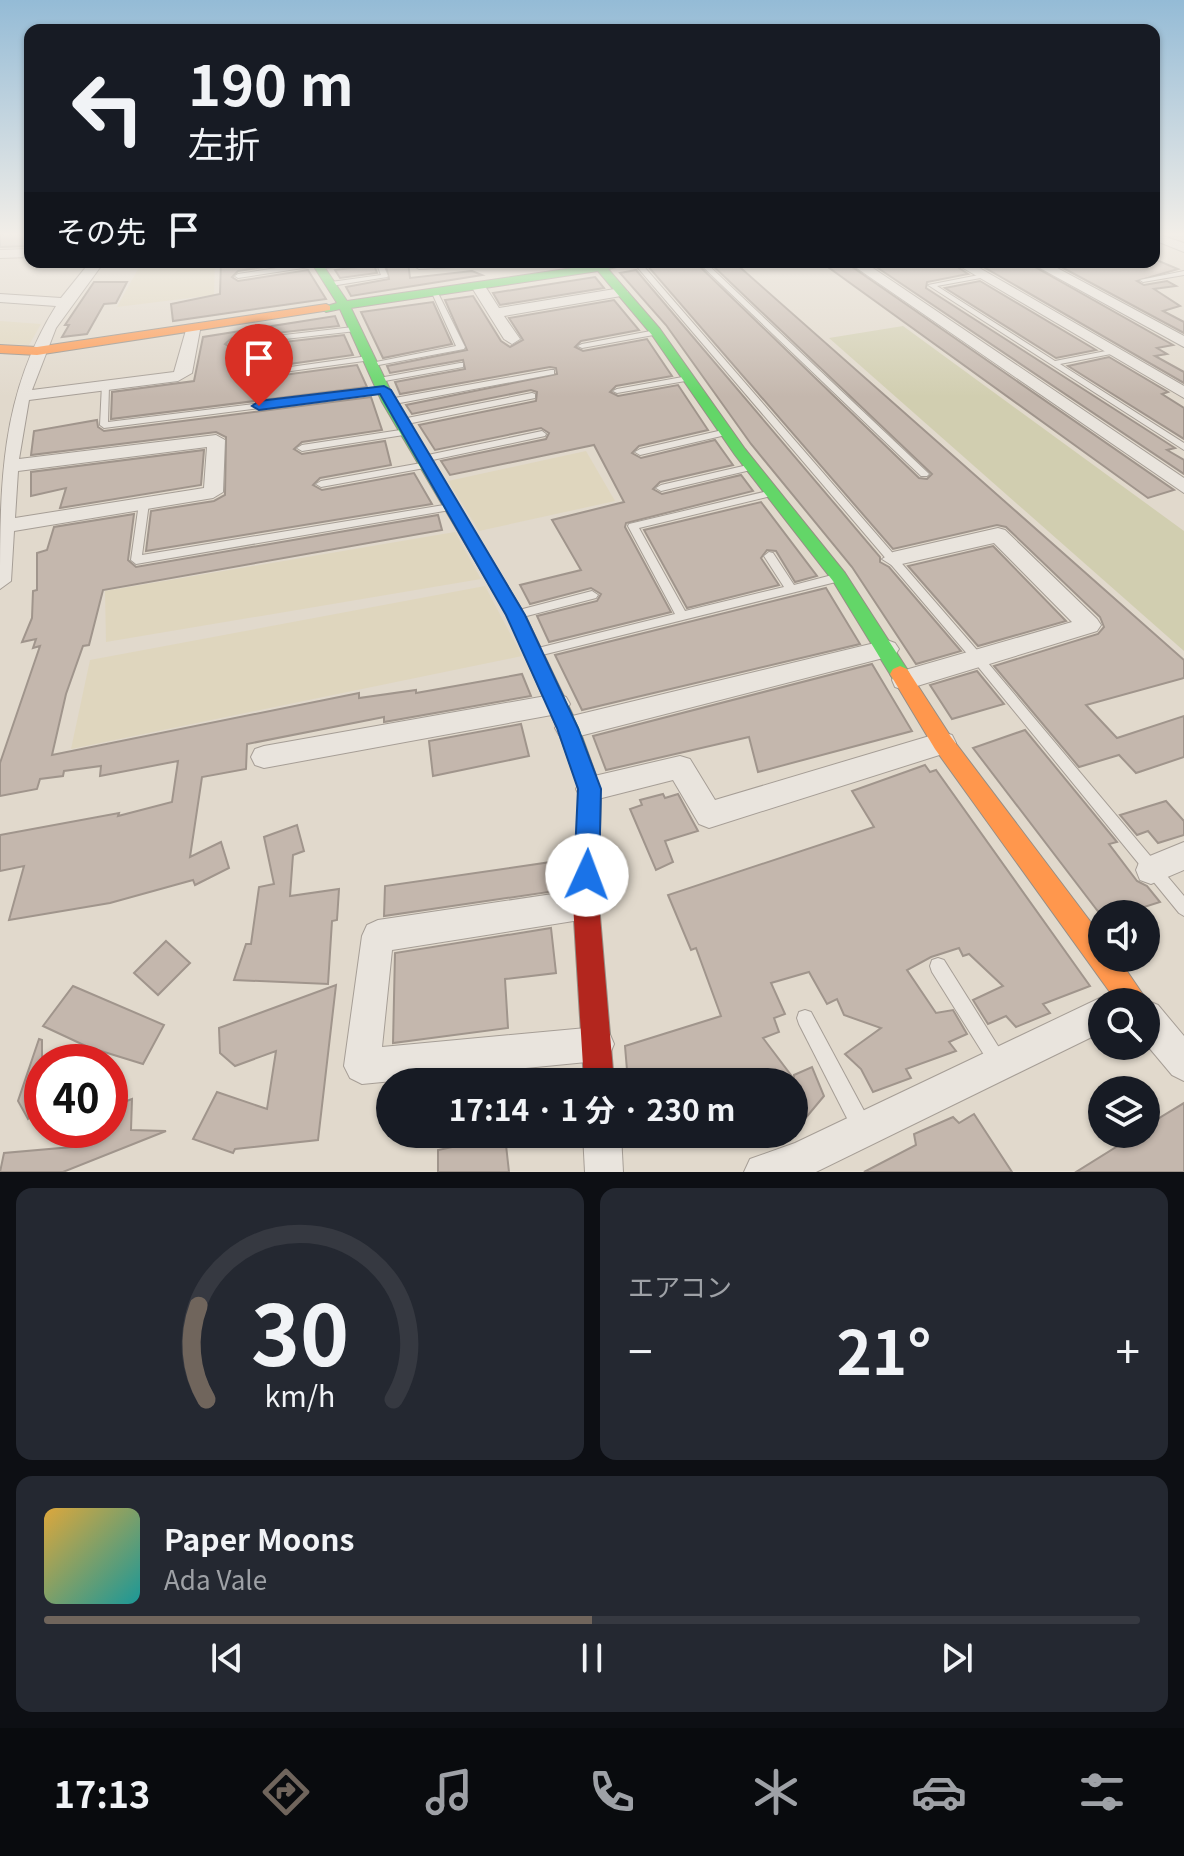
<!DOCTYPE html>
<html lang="ja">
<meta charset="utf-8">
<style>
:root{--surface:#171b24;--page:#242831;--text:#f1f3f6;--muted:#9ea1a6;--line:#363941;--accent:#70655c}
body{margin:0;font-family:Georgia,"Noto Sans JP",serif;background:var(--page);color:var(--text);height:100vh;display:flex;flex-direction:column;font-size:30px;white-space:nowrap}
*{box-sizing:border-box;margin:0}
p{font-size:26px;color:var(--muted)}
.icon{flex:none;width:44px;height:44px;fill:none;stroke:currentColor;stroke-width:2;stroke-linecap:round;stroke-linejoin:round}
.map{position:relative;height:1172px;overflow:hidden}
.panel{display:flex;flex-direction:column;gap:16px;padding:16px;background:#0d0f14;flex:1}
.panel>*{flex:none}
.hud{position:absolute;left:24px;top:24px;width:1136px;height:244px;border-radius:16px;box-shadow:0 2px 6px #0004;background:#171b24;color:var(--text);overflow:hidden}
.fabs{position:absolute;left:1088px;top:900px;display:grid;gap:16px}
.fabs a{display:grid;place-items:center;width:72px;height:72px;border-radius:50%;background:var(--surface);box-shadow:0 2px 6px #0004;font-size:40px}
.speed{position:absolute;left:24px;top:1044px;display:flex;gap:16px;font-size:40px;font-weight:700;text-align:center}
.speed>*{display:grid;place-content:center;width:104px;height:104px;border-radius:50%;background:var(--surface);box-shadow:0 2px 6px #0004;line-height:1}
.speed .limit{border:12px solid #d22;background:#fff;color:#111}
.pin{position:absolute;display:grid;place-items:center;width:68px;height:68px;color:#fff;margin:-82px -34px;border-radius:50% 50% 50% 0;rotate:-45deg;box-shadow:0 0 8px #0007}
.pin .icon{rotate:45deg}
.me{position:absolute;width:88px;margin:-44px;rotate:2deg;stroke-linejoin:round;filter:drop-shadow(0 0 6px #0008)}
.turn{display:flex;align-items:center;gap:28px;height:168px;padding:0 32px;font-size:36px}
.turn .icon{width:104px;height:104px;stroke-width:2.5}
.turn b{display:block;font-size:56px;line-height:68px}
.then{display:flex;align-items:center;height:76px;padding:0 32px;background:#0003;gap:16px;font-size:30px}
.big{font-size:60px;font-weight:700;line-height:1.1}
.panel .card{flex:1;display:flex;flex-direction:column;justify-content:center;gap:12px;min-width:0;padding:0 28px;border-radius:16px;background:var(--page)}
.panel .dial{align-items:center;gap:0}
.dial svg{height:208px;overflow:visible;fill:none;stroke:var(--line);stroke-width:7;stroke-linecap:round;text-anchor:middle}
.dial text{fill:var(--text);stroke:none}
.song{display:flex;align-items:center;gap:24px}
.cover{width:96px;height:96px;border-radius:12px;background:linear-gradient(135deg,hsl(40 70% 55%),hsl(180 70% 35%))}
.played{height:8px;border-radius:4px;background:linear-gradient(90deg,var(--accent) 50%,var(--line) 50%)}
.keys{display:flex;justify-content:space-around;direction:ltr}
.heat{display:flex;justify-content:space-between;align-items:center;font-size:44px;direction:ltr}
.panel .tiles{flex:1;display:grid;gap:16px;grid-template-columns:1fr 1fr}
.card:last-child{grid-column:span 2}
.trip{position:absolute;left:376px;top:1068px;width:432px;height:80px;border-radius:40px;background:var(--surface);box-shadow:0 2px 6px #0004;font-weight:700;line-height:80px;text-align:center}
.dock{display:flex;height:128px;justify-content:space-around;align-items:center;background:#090b0e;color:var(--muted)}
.dock .icon{width:56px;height:56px}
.dock .selected{color:var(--accent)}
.dock b{font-size:36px;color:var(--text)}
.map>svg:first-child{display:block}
</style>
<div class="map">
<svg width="1184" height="1172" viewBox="0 0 1184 1172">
<rect width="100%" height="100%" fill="#e1d9cc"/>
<!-- farmland -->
<g fill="#dfd6be">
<path d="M 142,262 L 215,262 L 214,295 L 117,307 Z"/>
<path d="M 0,321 L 41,324 L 29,345 L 0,344 Z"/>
<path d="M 586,451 L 615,501 L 479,531 L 448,481 Z"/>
<path d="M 455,532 L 481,579 L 106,642 L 105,591 Z"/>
<path d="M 485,586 L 522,656 L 71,749 L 90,660 Z"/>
</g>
<!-- green -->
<path fill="#d1ceb0" d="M 903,326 L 1184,531 L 1184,651 L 829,338 Z"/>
<!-- building -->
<g fill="#c4b7ad" stroke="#a0958c" stroke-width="2">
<path d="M 0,233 L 30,233 L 30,246 L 0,247 Z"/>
<path d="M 1154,259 L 1178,269 L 1137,281 L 1144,285 L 1167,281 L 1176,286 L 1154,289 L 1180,306 L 1163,311 L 1184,322 L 1184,333 L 1052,262 L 1154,262 Z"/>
<path d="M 221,262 L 297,262 L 238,271 L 232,277 L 238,281 L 308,270 L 326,299 L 173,321 L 171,304 L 220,294 Z"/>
<path d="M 364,262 L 373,262 L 377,273 L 340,278 L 335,270 L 358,267 Z"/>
<path d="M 385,262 L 408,262 L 410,278 L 472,271 L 482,275 L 351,296 L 346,287 L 389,279 Z"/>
<path d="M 695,262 L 919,478 L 927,479 L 932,474 L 709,262 L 734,262 L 1184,660 L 1184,678 L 1086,705 L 1117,738 L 1184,716 L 1184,757 L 1136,773 L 1119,755 L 1079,767 L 994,666 L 1098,634 L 1104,627 L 1100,617 L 1006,527 L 997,525 L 893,549 L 646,264 Z"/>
<path d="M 821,262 L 845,262 L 1174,490 L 1148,498 Z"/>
<path d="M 869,262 L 950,262 L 968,274 L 927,282 L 926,288 L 1175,448 L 1167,450 L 1184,460 L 1184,474 Z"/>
<path d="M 975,262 L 1026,262 L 1173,345 L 1157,348 L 1167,354 L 1155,356 L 1184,372 L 1184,383 Z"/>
<path d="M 636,270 L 880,557 L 880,562 L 889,567 L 961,651 L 916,664 L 852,567 L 751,444 L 666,325 L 620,273 Z"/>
<path d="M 595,277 L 604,288 L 500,305 L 493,293 Z"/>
<path d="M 980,281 L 1096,350 L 1056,358 L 945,288 Z"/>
<path d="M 94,282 L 127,282 L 116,303 L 104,304 L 87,334 L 62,337 L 69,325 L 65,325 Z"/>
<path d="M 473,296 L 501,341 L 510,347 L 523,340 L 509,318 L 614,300 L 639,330 L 581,341 L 575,347 L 583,351 L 647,339 L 672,376 L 616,386 L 610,392 L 618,396 L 678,385 L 708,430 L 639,446 L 632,453 L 641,458 L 715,440 L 733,465 L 660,482 L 653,489 L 662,494 L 741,475 L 753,491 L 626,523 L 625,527 L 671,612 L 549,642 L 537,616 L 597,601 L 601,594 L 591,588 L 530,604 L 520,585 L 581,570 L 552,520 L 624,502 L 594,445 L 450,475 L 441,461 L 546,439 L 549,433 L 541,428 L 435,450 L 419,425 L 536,401 L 537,392 L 531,390 L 412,414 L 406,405 L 557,374 L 556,368 L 550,367 L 400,394 L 395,382 L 465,369 L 463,360 L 390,373 L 387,366 L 467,350 L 445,300 Z"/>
<path d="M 433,302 L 452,344 L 383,358 L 361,312 Z"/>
<path d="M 335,316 L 339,326 L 232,338 L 225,344 L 232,348 L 344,335 L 353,355 L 269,367 L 262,373 L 269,377 L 357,365 L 367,387 L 111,419 L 112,392 L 194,381 L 203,337 Z"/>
<path d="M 1109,357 L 1168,392 L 1162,394 L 1184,408 L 1184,439 L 1068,366 Z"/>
<path d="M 371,397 L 382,430 L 302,442 L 294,449 L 302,454 L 385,441 L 391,465 L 320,478 L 313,485 L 322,490 L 414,473 L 432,504 L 146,551 L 151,511 L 214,501 L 225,495 L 226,437 L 216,432 L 31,455 L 34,431 L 97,420 L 98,427 L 104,431 Z"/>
<path d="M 204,450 L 201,485 L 60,508 L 66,488 L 31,496 L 31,472 Z"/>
<path d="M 761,502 L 817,576 L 795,582 L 776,551 L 767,550 L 761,558 L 779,585 L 687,608 L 644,530 Z"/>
<path d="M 134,514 L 128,560 L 136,567 L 438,515 L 442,530 L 103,590 L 89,645 L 83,646 L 66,694 L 52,755 L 359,693 L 359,698 L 416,690 L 416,693 L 522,674 L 531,696 L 384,722 L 384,717 L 247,744 L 246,769 L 202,777 L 190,857 L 221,842 L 229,868 L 195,885 L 193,880 L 110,903 L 9,920 L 24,866 L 0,871 L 0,835 L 119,813 L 118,816 L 172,802 L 178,761 L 100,776 L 101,766 L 64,771 L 63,776 L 40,779 L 37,789 L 0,796 L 0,763 L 40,646 L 33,648 L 36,639 L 22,642 L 32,618 L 33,591 L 37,590 L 37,553 L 47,550 L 54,527 Z"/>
<path d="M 993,546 L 1066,621 L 978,646 L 908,566 Z"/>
<path d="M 826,588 L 860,644 L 582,710 L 555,655 Z"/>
<path d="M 872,664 L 912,731 L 758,772 L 749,737 L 606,770 L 593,736 Z"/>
<path d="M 977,671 L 1004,704 L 952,719 L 930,685 Z"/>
<path d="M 521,724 L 529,756 L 433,776 L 429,741 Z"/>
<path d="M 1025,730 L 1117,842 L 1109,844 L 1137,881 L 1147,886 L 1160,902 L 1144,907 L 1149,914 L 1100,914 L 973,748 Z"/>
<path d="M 925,765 L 930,772 L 936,770 L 1090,986 L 1043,1004 L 1050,1013 L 1016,1027 L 1006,1016 L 988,1024 L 973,1000 L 1003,986 L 969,954 L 963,956 L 959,948 L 931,957 L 907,970 L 936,1013 L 953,1010 L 967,1034 L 949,1042 L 956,1051 L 906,1069 L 911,1078 L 873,1092 L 861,1069 L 845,1054 L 881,1028 L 844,1015 L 837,999 L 827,1004 L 809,972 L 771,983 L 785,1014 L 774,1018 L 779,1032 L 763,1038 L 794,1079 L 794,1075 L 812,1067 L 824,1096 L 794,1132 L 794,1082 L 628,1082 L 625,1046 L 721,1016 L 696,948 L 691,950 L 668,895 L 874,827 L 852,791 Z"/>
<path d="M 663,794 L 665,798 L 678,794 L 698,831 L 665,841 L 673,862 L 656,870 L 630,809 L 642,805 L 640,800 Z"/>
<path d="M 1166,801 L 1184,821 L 1184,835 L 1158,843 L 1148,831 L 1137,835 L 1120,815 Z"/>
<path d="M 297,825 L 304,851 L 293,855 L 290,896 L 339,889 L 337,920 L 332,921 L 328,984 L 234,980 L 246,944 L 251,944 L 259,887 L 274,884 L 264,837 Z"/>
<path d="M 558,861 L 562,890 L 384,916 L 385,886 Z"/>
<path d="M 551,928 L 556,973 L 505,979 L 508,1028 L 393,1043 L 395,953 Z"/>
<path d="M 166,941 L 190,963 L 158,995 L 134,973 Z"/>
<path d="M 336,985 L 318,1140 L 235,1149 L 233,1153 L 193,1139 L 217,1092 L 267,1109 L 276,1051 L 235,1066 L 220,1053 L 219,1028 Z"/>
<path d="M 73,986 L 164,1025 L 143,1064 L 88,1047 L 43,1026 Z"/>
<path d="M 39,1039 L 42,1040 L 42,1106 L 28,1119 L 18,1101 Z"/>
<path d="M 132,1099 L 131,1130 L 166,1131 L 63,1172 L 0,1172 L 4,1153 L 83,1146 L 84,1130 L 110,1130 L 110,1107 Z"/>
<path d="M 1184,1103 L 1184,1172 L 1076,1172 L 1137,1134 L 1146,1134 L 1146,1126 Z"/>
<path d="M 974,1114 L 1012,1172 L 864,1172 L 916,1145 L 914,1134 L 953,1117 L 959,1123 Z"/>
<path d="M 505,1136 L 509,1172 L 438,1172 L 438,1150 Z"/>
</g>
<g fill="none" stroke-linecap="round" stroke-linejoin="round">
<!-- lane casing -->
<g stroke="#a69e96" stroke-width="2">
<g id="lane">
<path d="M 317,262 L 320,265 L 361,262 L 358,264 L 319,269 L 316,266 L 238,278 L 235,276 L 238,274 Z"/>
<path d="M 376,262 L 382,262 L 388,276 L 387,277 L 331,286 L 328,284 L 331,282 L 381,275 Z"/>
<path d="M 633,262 L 640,262 L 983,657 L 1184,896 L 1184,916 L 1179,913 L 975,663 Z"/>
<path d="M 698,262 L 705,262 L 927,472 L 929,474 L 927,476 L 921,476 Z"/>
<path d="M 1184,271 L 1184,275 L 1143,282 L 1140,280 Z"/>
<path d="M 984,274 L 987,276 L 986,277 L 937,286 L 1055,361 L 1116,349 L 1116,353 L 1060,364 L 1184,443 L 1184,450 L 928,285 Z"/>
<path d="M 435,291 L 438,293 L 465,347 L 464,349 L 368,367 L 368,363 L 371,363 L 456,346 L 432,293 Z"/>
<path d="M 353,327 L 356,327 L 356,331 L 232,345 L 228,343 L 232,341 Z"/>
<path d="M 656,330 L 660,332 L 659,334 L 582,348 L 578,346 L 582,344 Z"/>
<path d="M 368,356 L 372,358 L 371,360 L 269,374 L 265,372 L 269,370 Z"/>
<path d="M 460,363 L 463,363 L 463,367 L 379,382 L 375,380 L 379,378 Z"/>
<path d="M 551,370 L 554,370 L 554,374 L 389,405 L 385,402 L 389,399 Z"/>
<path d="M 688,376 L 692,378 L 691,380 L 617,393 L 613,391 L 617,389 Z"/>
<path d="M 102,384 L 108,384 L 109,386 L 108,422 L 384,388 L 388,390 L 384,392 L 104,428 L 100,425 Z"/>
<path d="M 532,393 L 535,394 L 535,398 L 402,425 L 398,422 L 402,419 Z"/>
<path d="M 407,429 L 410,430 L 410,434 L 302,451 L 297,448 L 302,445 Z"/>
<path d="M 727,429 L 731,432 L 730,434 L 640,455 L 635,452 L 640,449 Z"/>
<path d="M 542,431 L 546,434 L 545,436 L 423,462 L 418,459 L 423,456 Z"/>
<path d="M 427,462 L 432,465 L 430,467 L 321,487 L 316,484 L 321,481 Z"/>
<path d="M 752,464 L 755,465 L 755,469 L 661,491 L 656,488 L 661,485 Z"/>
<path d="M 772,490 L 777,493 L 775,495 L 639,528 L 685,611 L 784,587 L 764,556 L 769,552 L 773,553 L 794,585 L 836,574 L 840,575 L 841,578 L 840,581 L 538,656 L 534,655 L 532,652 L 534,649 L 538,648 L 675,614 L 628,526 L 629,524 Z"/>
<path d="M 144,500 L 149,503 L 142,555 L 450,504 L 455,507 L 450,510 L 136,564 L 131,560 L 139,503 Z"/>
<path d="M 592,591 L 598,595 L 596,598 L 519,618 L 515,617 L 513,614 L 515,611 L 519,610 Z"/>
<path d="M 938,958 L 944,960 L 1003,1054 L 1006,1060 L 1003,1066 L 997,1069 L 991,1066 L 932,972 L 930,966 L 932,960 Z"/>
<path d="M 805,1010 L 811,1012 L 869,1120 L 871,1127 L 869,1134 L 862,1136 L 855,1134 L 799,1024 L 797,1018 L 799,1012 Z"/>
</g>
</g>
<!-- street casing -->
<g stroke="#a69e96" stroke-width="2">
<g id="street">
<path d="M 1154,233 L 1184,243 L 1184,252 L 1154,240 Z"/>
<path d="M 30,249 L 30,257 L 0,258 L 0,250 Z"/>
<path d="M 90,262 L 104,262 L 56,328 L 32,390 L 174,372 L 186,330 L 193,326 L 200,330 L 192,373 L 178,381 L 29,400 L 19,459 L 216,435 L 225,440 L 223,492 L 213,498 L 14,531 L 11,581 L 0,589 C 0,485 0,395 56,306 L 0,302 L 0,294 L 61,298 ZM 207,447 L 204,488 L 15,518 L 18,471 Z"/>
<path d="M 414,262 L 481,262 L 474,266 L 419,269 L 412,265 Z"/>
<path d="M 848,262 L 864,262 L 1184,478 L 1184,493 Z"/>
<path d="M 953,262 L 969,262 L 1184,386 L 1184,398 Z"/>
<path d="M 1029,262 L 1046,262 L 1184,336 L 1184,347 Z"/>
<path d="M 473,283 L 483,283 L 499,308 L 621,288 L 628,292 L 621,296 L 504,316 L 520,339 L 512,344 L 504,339 L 471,286 Z"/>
<path d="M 998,528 L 1005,530 L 1097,619 L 1101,625 L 1097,631 L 904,690 L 895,687 L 892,680 L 895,673 L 1072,622 L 994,543 L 893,566 L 882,559 L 893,552 Z"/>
<path d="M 887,640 L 895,643 L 899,649 L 895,655 L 568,739 L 559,735 L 555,728 L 559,721 L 568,717 Z"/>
<path d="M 557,694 L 566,697 L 570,704 L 566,711 L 557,714 L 264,768 L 255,765 L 251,757 L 255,749 L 264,746 Z"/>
<path d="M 943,732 L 952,735 L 956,743 L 952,751 L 709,828 L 699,824 L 673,780 L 590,801 L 580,797 L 576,789 L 580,781 L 590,777 L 680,756 L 690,759 L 715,800 Z"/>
<path d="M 1184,842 L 1184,870 L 1151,884 L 1140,880 L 1136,870 L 1140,860 Z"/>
<path d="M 586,889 L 597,893 L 601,904 L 597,915 L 586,919 L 392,950 L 382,1047 L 597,1027 L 609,1032 L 614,1044 L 609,1056 L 597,1061 L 362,1084 L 350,1078 L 344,1066 L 362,936 L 367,925 L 378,920 Z"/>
<path d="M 1102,997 L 1114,1002 L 1102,1002 L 1102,1032 L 816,1172 L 744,1172 L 750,1159 L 795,1143 Z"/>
<path d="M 1146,1000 L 1158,1005 L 1184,1036 L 1184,1081 L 1172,1075 L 1146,1044 L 1146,1002 L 1141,1002 Z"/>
<path d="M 583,1134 L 621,1134 L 623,1172 L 585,1172 Z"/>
</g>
</g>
<!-- fast casing -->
<g stroke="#968e85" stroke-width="2">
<path id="fast" d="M 311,262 L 321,262 L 347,301 L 593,265 L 591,262 L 639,262 L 608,269 L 660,329 L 745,449 L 845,573 L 907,669 L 910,674 L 907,679 L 900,682 L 893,679 L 833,581 L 735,455 L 652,335 L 598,271 L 351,308 L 396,402 L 525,615 L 579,728 L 601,789 L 599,872 L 596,880 L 587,884 L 578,880 L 575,872 L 579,789 L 557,728 L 507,615 L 382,402 L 340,309 L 326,312 L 320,308 L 337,303 Z"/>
</g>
<!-- slow casing -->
<g stroke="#968e85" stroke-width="2">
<g id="slow">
<path d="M 326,304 L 330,306 L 330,310 L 37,355 L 0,353 L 0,345 L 37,347 Z"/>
<path d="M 900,666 L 907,669 L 951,737 L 1102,937 L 1102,958 L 1118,958 L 1148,1002 L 1146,1006 L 1146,1002 L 1117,1002 L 935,749 L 890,674 L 893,669 Z"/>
</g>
</g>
<!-- jam casing -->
<g stroke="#968e85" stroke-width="2">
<path id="jam" d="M 587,860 L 596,864 L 599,872 L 599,904 L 614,1082 L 584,1082 L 573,904 L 575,872 L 578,864 Z"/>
</g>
<!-- lane -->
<use href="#lane" fill="#e9e4dd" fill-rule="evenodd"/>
<!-- street -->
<use href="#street" fill="#e9e4dd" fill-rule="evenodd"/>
<!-- fast -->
<use href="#fast" fill="#63d668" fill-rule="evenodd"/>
<!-- slow -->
<use href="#slow" fill="#ff974d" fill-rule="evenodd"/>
<!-- jam -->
<use href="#jam" fill="#b3261e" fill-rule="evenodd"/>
</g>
<!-- sky -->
<linearGradient id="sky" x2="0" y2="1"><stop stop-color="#94bbd6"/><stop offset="0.59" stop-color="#f2eee8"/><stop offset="1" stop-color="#f2eee8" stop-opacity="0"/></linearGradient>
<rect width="1184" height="397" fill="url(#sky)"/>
<!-- route -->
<path fill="#1a73e8" stroke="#114b97" stroke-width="2" d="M 384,386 L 391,390 L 525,615 L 578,728 L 601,789 L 599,875 L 596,884 L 587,887 L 578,884 L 574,875 L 578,789 L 557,728 L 506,615 L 380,394 L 259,410 L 252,406 L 259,401 Z"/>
</svg>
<div class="fabs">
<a><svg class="icon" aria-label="sound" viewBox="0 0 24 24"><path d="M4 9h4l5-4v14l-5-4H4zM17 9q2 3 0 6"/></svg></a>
<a><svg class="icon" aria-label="search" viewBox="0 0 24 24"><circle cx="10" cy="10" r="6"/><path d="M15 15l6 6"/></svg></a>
<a><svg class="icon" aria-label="layers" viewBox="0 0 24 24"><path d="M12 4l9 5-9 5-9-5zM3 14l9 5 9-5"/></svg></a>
</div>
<div class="speed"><div class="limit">40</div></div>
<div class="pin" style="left:259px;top:406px;background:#d93025"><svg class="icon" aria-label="arrive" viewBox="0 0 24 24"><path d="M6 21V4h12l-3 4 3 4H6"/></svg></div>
<svg class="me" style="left:587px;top:875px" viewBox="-20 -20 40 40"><circle r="19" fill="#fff"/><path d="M0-13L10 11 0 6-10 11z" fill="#1a73e8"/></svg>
<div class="trip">17:14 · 1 分 · 230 m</div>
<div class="hud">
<div class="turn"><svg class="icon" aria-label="left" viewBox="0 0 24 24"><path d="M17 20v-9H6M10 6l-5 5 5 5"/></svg><div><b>190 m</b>左折</div></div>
<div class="then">その先<svg class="icon" aria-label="arrive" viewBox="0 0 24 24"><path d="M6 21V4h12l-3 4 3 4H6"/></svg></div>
</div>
</div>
<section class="panel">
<div class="tiles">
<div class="card dial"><svg viewBox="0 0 100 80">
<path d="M14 69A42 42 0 1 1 86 69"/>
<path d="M14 69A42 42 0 0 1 11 33" stroke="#70655c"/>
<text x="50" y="56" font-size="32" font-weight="700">30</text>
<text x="50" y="72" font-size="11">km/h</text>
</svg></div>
<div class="card"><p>エアコン</p>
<div class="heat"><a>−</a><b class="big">21°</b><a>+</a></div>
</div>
<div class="card">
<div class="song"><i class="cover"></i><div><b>Paper Moons</b><p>Ada Vale</p></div></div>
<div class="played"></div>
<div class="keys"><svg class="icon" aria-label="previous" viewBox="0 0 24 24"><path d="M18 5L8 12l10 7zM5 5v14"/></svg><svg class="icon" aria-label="pause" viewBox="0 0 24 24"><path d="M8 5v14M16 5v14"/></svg><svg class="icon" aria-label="next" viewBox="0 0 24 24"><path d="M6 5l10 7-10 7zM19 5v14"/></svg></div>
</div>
</div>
</section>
<nav class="dock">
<b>17:13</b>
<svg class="icon selected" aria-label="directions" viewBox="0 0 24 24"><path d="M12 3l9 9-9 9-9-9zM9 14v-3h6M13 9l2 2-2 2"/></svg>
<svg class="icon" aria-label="music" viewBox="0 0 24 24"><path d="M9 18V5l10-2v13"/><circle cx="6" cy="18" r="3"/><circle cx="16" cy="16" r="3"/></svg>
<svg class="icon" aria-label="phone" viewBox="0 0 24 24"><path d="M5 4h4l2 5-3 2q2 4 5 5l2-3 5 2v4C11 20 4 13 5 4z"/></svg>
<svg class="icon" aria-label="climate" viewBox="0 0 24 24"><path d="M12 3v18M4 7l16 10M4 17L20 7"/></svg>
<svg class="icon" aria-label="car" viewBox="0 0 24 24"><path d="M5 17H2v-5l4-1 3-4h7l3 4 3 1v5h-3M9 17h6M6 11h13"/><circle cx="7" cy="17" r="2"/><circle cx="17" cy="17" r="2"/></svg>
<svg class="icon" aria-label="filters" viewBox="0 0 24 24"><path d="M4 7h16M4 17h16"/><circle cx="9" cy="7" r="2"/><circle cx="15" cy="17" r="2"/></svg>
</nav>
